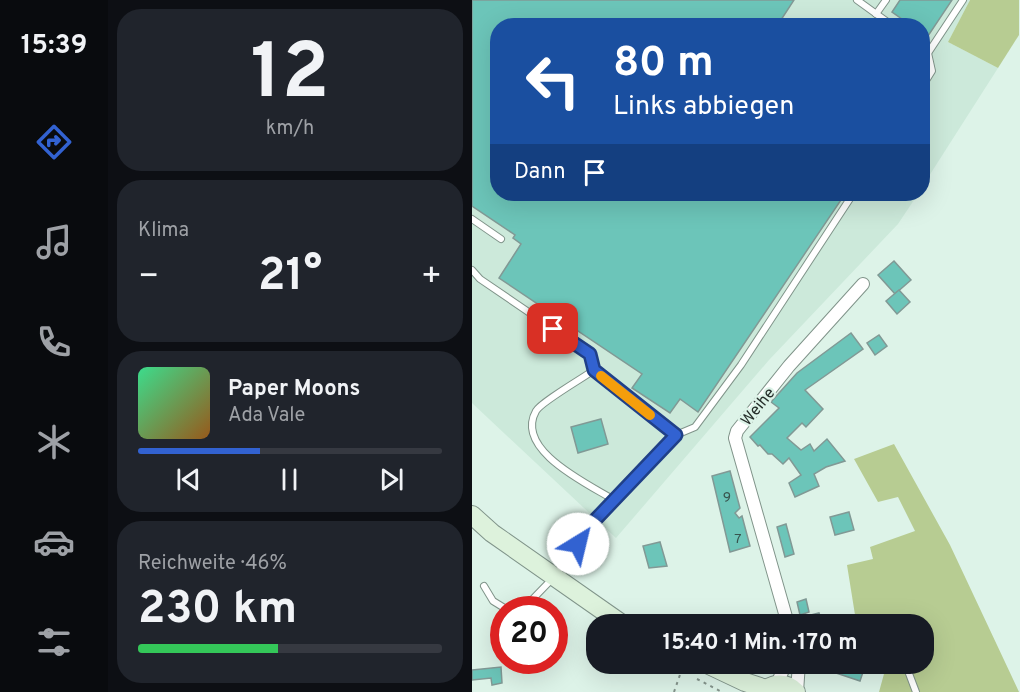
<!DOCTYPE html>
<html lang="de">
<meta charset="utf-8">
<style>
:root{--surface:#171b24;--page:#20242c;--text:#f1f3f6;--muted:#9ea1a6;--line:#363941;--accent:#3262d1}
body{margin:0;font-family:Overpass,sans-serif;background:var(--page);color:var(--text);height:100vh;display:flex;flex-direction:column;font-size:22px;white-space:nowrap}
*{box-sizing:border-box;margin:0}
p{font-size:20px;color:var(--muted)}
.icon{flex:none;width:33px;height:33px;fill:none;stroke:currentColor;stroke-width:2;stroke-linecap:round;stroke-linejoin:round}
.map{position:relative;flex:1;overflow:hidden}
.panel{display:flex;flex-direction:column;gap:9px;padding:9px;background:#0d0f14;width:364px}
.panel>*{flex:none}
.guide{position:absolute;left:18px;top:18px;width:440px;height:183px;border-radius:24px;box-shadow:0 6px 24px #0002;background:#1a4fa0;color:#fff;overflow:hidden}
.speed{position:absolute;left:18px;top:596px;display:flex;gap:12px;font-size:30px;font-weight:700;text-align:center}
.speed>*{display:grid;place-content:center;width:78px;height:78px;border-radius:50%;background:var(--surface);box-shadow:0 6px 24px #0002;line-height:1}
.speed .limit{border:9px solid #d22;background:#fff;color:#111}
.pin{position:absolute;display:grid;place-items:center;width:51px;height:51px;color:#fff;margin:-26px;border-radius:12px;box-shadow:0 3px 9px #0006}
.me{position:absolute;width:66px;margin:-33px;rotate:36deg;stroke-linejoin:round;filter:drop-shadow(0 0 4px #0008)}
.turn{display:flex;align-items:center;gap:21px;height:126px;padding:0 24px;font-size:27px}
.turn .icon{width:78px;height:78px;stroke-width:2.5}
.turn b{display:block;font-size:42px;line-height:51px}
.then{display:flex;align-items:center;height:57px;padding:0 24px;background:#0003;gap:12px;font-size:22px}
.big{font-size:45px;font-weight:700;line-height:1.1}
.panel .widget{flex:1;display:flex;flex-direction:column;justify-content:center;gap:9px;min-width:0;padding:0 21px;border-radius:24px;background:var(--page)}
.panel .dial{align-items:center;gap:0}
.dial b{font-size:78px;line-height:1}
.song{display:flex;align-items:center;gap:18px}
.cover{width:72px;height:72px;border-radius:9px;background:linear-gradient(135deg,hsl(150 70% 55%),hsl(30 70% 35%))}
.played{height:6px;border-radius:3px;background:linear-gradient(90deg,var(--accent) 40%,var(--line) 40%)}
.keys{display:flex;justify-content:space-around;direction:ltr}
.heat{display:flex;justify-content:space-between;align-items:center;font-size:33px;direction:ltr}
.charge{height:9px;border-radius:4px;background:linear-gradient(90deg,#34c759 46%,var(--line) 0)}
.trip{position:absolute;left:114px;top:614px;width:348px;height:60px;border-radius:24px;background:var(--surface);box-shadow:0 6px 24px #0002;font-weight:700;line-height:60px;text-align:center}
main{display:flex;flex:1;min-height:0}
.tab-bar{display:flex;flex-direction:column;width:108px;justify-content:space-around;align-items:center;background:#090b0e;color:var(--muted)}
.tab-bar .icon{width:42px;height:42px}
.tab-bar .current{color:var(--accent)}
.tab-bar b{font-size:27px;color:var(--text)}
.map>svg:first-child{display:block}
</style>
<main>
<nav class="tab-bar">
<b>15:39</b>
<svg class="icon current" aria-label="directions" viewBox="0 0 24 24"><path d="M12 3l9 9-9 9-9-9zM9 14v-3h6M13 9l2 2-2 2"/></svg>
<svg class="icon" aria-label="music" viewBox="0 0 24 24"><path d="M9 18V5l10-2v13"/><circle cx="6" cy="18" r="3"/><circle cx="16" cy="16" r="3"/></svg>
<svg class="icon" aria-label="phone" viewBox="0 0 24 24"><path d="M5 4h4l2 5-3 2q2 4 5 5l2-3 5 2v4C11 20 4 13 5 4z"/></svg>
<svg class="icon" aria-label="climate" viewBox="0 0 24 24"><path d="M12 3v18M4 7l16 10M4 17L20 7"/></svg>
<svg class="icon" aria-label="car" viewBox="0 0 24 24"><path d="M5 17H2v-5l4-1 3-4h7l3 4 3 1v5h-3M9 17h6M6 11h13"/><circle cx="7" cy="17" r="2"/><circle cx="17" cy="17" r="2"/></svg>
<svg class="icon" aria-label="filters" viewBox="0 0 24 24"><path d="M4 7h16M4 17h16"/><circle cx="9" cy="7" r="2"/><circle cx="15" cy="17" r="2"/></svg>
</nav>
<section class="panel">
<div class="widget dial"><b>12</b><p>km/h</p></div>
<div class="widget"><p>Klima</p>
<div class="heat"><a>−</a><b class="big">21°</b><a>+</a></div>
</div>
<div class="widget">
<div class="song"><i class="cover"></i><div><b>Paper Moons</b><p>Ada Vale</p></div></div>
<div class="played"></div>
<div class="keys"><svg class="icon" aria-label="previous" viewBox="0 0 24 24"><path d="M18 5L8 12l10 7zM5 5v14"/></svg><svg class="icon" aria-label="pause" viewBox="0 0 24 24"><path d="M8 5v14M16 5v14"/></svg><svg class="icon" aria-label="next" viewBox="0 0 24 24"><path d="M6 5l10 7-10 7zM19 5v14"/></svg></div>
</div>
<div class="widget"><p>Reichweite · 46%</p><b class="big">230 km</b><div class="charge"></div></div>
</section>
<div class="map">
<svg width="548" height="692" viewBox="0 0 548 692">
<rect width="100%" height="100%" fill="#ddf3e8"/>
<!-- built -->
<path fill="#cce9da" d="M 0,0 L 498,0 L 476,42 L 526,68 L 450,187 L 450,26 L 26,26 L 26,194 L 446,194 L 426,224 L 297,360 L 144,538 L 0,403 Z"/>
<!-- green -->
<g fill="#b7cc92">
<path d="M 498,0 L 547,0 L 547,35 L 526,68 L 476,42 Z"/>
<path d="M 422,444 L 478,545 L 547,692 L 407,692 L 415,663 L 452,663 L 452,624 L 383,624 L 384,621 L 375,565 L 401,559 L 398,547 L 443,531 L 426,497 L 406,502 L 382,459 Z"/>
</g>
<!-- building -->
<g fill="#6cc5b9" stroke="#819995" stroke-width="1.5">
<path d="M 0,0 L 322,0 L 305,26 L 26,26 L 26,194 L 373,194 L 226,412 L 208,399 L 198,413 L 160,388 L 170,374 L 27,278 L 49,244 L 41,238 L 43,235 L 0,206 Z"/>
<path d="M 428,0 L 480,0 L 456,36 L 450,32 L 450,26 L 440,26 L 420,12 Z"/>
<path d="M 422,261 L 439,280 L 423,294 L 406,275 Z"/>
<path d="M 427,290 L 438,302 L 425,314 L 414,301 Z"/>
<path d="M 379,333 L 391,349 L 333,390 L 351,409 L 334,427 L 330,423 L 315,438 L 329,450 L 338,444 L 342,451 L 355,439 L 373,461 L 354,467 L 342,474 L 347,486 L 323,497 L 317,483 L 329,475 L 317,458 L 311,464 L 300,454 L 296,454 L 288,445 L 286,446 L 278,437 L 307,408 L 299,402 L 325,373 Z"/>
<path d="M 407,335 L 415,346 L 403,355 L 395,343 Z"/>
<path d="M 129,419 L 136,444 L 106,453 L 99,427 Z"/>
<path d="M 258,471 L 268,508 L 263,513 L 267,518 L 270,516 L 278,546 L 258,552 L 240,476 Z"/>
<path d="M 377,512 L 382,530 L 363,535 L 358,517 Z"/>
<path d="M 314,524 L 322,554 L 313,557 L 305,527 Z"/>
<path d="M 188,542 L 195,566 L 177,568 L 171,546 Z"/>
<path d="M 334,599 L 337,612 L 328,615 L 325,602 Z"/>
<path d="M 347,613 L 351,624 L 324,624 L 323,619 Z"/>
<path d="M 340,663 L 394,663 L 388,681 L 340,665 Z"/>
<path d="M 29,667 L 30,683 L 20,685 L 19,678 L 0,680 L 0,670 Z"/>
</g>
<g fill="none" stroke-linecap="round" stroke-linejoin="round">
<!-- service casing -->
<g stroke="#80948a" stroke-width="8">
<g id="service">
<path d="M 385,0 L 421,26"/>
<path d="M 404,14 L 414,0"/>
<path d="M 450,48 L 456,53 L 460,71 L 450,87"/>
<path d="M 456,53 L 491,0"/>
<path d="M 0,219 L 29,239"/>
<path d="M 0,270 L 8,279 L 118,354 L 122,370 L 204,435"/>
<path d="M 122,370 C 111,378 69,402 64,411 C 42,450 116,484 142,500"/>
<path d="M 115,532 L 130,546"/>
<path d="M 12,586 L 21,601 L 34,609"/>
<path d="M 43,609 L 52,608 L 82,577 L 124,519 L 204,435 L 223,427 L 269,365 L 381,194"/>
<path d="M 433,663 L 444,692"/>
</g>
</g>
<!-- minor casing -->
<g stroke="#80948a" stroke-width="14">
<g id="minor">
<path d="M 316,624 L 263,438 L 265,431 L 317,366 L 391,284"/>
<path d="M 305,684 L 314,663"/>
<path d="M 325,692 L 327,663"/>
</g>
</g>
<!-- secondary casing -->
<g stroke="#80948a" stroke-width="20">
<g id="secondary">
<path d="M 0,515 L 20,533 L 150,624"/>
<path d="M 226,663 L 235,664 L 273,682 L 294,689"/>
<path d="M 291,692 C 302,682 314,682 324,692"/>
</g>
</g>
<!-- path -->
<g stroke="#84948c" stroke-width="2" stroke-dasharray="3 4.5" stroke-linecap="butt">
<path d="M 225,679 L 250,692"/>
<path d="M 202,692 L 211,666"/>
</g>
<!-- service -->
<use href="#service" stroke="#fff" stroke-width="6"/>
<!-- minor -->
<use href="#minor" stroke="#fff" stroke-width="12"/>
<!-- secondary -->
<use href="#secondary" stroke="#ddf2dc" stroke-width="18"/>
</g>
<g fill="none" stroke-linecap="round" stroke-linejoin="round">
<!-- route casing -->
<g stroke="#204088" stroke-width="15">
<path id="route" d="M 81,329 L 118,354 L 122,370 L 204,435 L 124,519 L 106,544"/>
</g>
<!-- route -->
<use href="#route" stroke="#3262d1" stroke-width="10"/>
<!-- slow -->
<path stroke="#f59e0b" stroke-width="10" d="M 129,376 L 178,415"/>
</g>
<g text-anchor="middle" stroke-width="4.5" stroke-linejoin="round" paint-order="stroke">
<!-- number labels -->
<g font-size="14" fill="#38544e">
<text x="255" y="501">9</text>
<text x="266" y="543">7</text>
</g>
<!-- street labels -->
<g font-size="16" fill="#272f2b" stroke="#ddf3e8">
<text transform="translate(285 406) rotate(-51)" y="6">Weihe</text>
</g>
</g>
</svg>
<div class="speed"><div class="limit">20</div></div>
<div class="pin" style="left:81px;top:329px;background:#d93025"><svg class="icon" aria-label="arrive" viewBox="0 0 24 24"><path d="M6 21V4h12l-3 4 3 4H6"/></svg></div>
<svg class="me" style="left:106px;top:544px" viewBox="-20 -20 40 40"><circle r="19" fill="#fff"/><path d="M0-13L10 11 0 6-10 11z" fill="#3262d1"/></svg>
<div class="trip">15:40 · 1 Min. · 170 m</div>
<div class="guide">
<div class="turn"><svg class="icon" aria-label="left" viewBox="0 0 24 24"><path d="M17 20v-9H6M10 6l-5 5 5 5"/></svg><div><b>80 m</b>Links abbiegen</div></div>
<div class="then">Dann<svg class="icon" aria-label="arrive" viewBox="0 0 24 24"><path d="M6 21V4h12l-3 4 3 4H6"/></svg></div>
</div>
</div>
</main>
